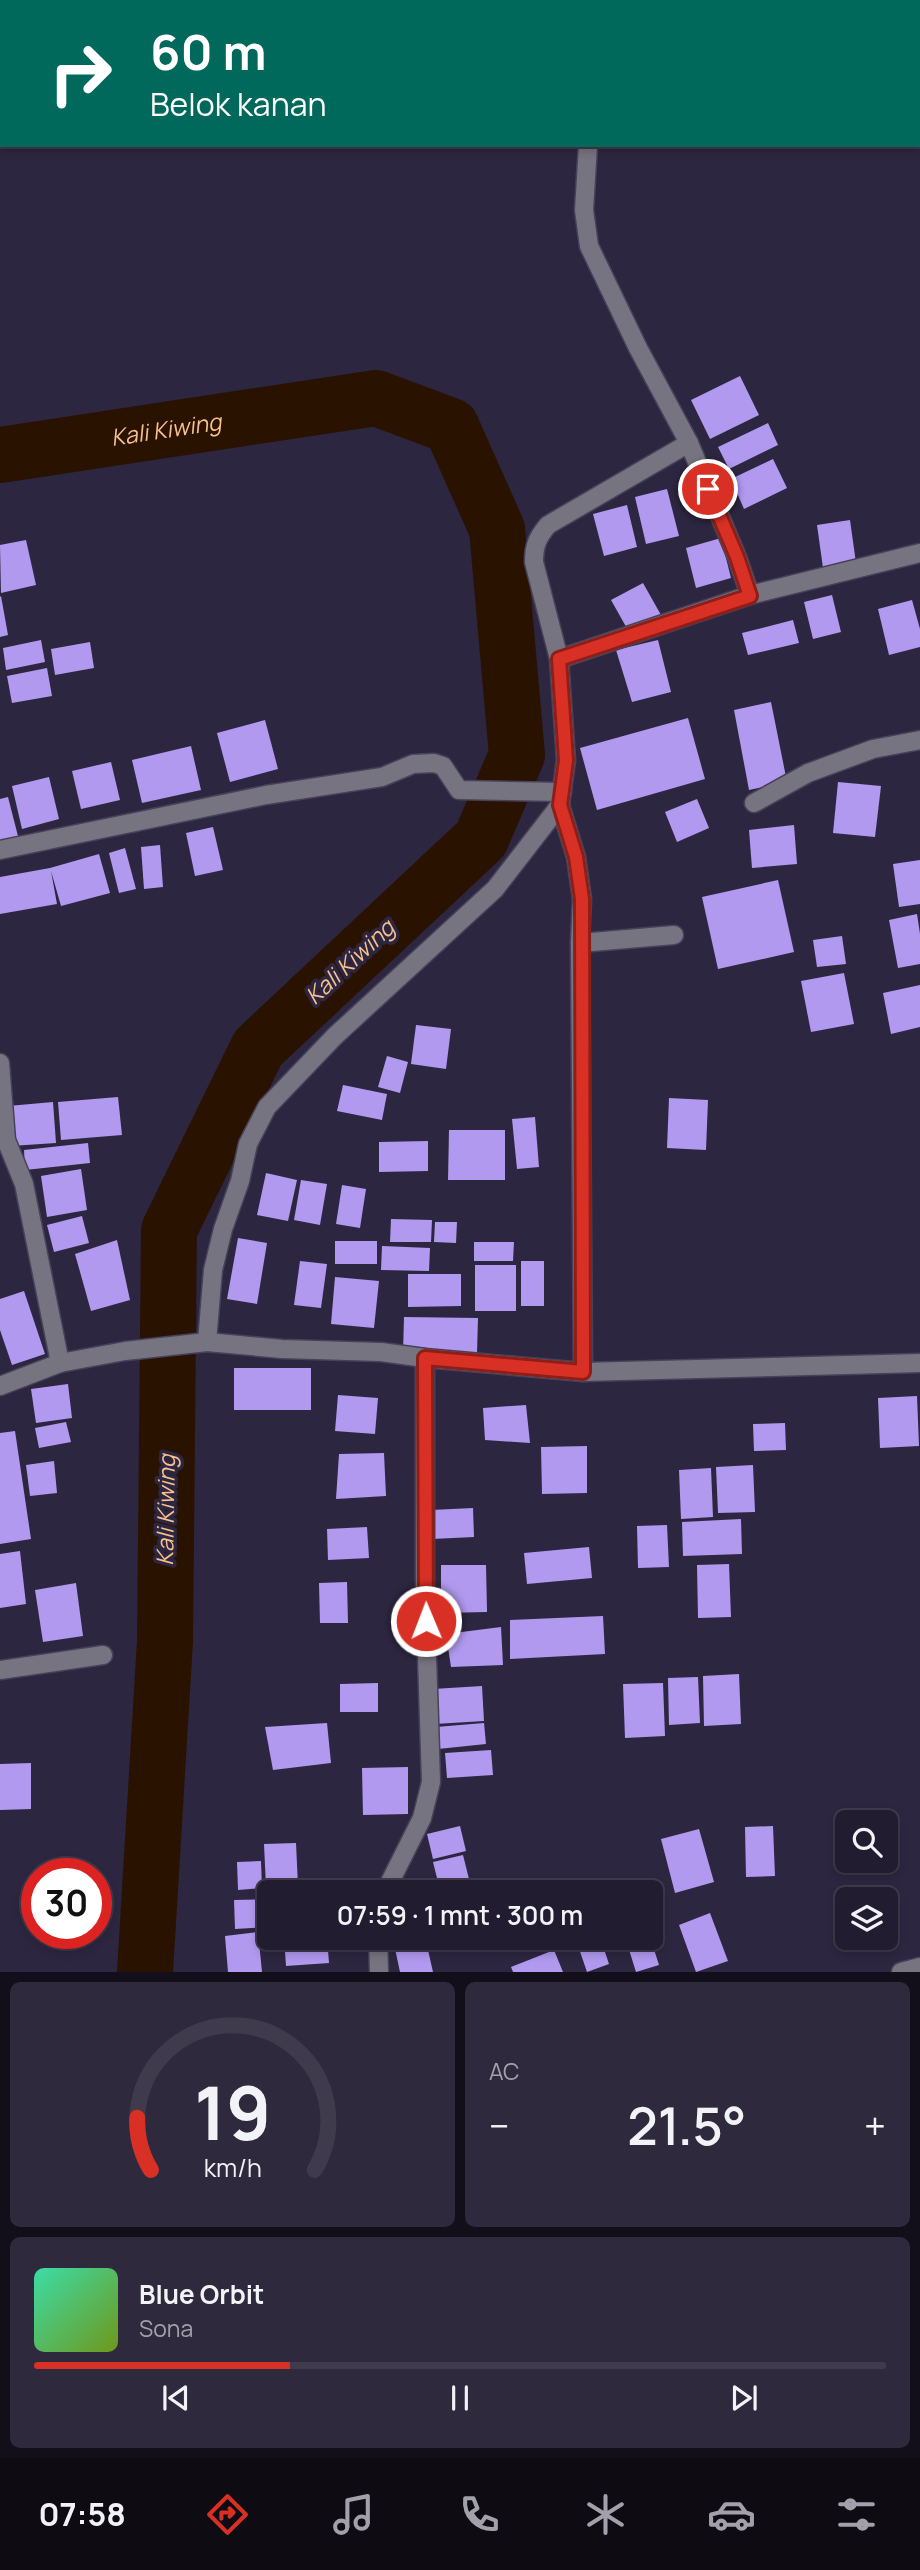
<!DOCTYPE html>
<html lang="id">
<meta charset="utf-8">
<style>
:root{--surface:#221c30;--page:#2e293c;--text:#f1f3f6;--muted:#a2a1ab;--line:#3f3a4c;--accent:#d93025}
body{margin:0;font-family:Manrope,sans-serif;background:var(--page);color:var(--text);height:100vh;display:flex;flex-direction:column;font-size:26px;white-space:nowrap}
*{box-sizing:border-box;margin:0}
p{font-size:23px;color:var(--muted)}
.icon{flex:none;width:38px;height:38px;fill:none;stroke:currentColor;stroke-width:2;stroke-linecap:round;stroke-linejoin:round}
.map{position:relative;height:1972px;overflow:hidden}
.panel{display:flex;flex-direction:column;gap:10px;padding:10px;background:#130f1a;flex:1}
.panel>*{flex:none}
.banner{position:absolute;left:0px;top:0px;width:920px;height:147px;box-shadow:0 4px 10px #0003,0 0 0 2px var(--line);background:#00695c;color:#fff;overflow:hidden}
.buttons{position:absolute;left:835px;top:1810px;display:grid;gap:14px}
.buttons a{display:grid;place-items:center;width:63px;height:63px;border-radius:10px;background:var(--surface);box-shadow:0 4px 10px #0003,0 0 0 2px var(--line);font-size:35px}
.speed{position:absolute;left:21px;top:1858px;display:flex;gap:14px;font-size:35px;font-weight:700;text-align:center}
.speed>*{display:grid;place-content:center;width:91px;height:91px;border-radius:50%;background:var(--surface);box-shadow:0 4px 10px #0003,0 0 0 2px var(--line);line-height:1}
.speed .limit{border:10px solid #d22;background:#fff;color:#111}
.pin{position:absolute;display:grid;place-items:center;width:60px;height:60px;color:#fff;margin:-30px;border:4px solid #fff;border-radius:50%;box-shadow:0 2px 7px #0007}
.me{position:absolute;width:77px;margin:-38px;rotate:359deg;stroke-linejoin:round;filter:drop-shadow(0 0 5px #0008)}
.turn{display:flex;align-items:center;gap:24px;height:147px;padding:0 35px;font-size:32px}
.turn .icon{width:91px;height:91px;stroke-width:2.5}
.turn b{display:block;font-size:49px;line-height:60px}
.big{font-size:52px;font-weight:600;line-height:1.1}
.panel .tile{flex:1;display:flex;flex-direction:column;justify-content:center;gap:10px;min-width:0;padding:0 24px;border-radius:10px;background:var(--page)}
.panel .dial{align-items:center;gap:0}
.dial svg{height:182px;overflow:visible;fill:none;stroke:var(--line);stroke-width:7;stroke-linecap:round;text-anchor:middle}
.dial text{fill:var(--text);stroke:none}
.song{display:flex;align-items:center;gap:21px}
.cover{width:84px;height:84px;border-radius:10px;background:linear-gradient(135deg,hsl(160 70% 55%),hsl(80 70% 35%))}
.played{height:7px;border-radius:4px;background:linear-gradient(90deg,var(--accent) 30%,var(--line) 30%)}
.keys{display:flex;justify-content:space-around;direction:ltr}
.heat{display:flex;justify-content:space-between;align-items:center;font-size:38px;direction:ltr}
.panel .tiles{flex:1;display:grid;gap:10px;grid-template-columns:1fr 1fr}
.tile:last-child{grid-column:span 2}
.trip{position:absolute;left:257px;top:1880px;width:406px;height:70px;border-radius:10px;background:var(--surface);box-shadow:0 4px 10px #0003,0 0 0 2px var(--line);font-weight:600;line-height:70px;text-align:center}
.dock{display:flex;height:112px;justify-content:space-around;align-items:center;background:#0e0b13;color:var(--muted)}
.dock .icon{width:49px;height:49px}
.dock .active{color:var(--accent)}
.dock b{font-size:32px;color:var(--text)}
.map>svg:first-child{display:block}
</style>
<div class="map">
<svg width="920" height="1972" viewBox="0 0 920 1972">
<rect width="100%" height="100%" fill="#2d2640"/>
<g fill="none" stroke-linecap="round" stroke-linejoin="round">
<!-- river -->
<path stroke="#291300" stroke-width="56" id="s1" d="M 0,455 L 376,398 L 451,426 L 497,529 L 517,755 L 481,839 L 258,1048 L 169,1230 L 165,1641 L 145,1972"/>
</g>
<!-- building -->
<g fill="#b199ef">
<path d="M 740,376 L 759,415 L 710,439 L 691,400 Z"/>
<path d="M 768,423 L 778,445 L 729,469 L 718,447 Z"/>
<path d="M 773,459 L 787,488 L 744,509 L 731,479 Z"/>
<path d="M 667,489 L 679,536 L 646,544 L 635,497 Z"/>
<path d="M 627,505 L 637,547 L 604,556 L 593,514 Z"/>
<path d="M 850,520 L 856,563 L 823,568 L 817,525 Z"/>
<path d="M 721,538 L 731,578 L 696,588 L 686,548 Z"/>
<path d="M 26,540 L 36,585 L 1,593 L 0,545 Z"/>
<path d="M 643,583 L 661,615 L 629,632 L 611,600 Z"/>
<path d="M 832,595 L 841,632 L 813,639 L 804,602 Z"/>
<path d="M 1,596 L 8,635 L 0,637 L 0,597 Z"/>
<path d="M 912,600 L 920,629 L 920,647 L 889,655 L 878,609 Z"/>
<path d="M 793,620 L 799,643 L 748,655 L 742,633 Z"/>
<path d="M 41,640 L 45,662 L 6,670 L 3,648 Z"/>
<path d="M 658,640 L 671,692 L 632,702 L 616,650 Z"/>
<path d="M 90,642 L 94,668 L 55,675 L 51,649 Z"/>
<path d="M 47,668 L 52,696 L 12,703 L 7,676 Z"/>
<path d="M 771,702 L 787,782 L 749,790 L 734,710 Z"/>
<path d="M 688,718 L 705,779 L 597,810 L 580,748 Z"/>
<path d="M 265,720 L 278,769 L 230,782 L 217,733 Z"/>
<path d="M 191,746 L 201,790 L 142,803 L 132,760 Z"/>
<path d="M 111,762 L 120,800 L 81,809 L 72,771 Z"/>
<path d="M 49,777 L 59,819 L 22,829 L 12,786 Z"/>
<path d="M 838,782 L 881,786 L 875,837 L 833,833 Z"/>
<path d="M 8,797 L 19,840 L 0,844 L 0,799 Z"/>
<path d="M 697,799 L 709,828 L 677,842 L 665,812 Z"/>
<path d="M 794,825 L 797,864 L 752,868 L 749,830 Z"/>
<path d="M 213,827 L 223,870 L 195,876 L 186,833 Z"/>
<path d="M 160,845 L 163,887 L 144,889 L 141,847 Z"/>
<path d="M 125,848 L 136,889 L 119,893 L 109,853 Z"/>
<path d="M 99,854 L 110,893 L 61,906 L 51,871 L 57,904 L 0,914 L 0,877 L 50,868 Z"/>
<path d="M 920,860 L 920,904 L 899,907 L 893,864 Z"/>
<path d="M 778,880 L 794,952 L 718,969 L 702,897 Z"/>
<path d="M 917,914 L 920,934 L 920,964 L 898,968 L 889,920 Z"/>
<path d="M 842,936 L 846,964 L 817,967 L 813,940 Z"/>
<path d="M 844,973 L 854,1024 L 811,1032 L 801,981 Z"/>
<path d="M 920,985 L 920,1027 L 891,1034 L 883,993 Z"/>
<path d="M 416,1025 L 451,1029 L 446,1069 L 411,1064 Z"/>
<path d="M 387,1056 L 408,1062 L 400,1093 L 378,1087 Z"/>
<path d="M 343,1085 L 387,1094 L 382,1120 L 337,1111 Z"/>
<path d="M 118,1097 L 122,1135 L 61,1140 L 58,1102 Z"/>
<path d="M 669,1098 L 708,1100 L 706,1150 L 667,1148 Z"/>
<path d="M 53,1102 L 56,1143 L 11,1146 L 8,1106 Z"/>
<path d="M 535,1117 L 539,1167 L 517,1169 L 512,1119 Z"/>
<path d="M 449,1130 L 505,1130 L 505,1180 L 448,1180 Z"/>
<path d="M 428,1141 L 428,1171 L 379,1172 L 379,1142 Z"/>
<path d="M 88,1143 L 90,1163 L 25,1170 L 24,1150 Z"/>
<path d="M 81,1169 L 87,1210 L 47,1217 L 41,1176 Z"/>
<path d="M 266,1173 L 297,1180 L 288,1221 L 257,1215 Z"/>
<path d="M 301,1180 L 327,1184 L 320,1225 L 294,1220 Z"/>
<path d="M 342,1185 L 366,1189 L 360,1228 L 336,1224 Z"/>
<path d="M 82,1216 L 89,1243 L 54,1252 L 47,1225 Z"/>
<path d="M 391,1219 L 432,1220 L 431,1242 L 390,1242 Z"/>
<path d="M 435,1222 L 457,1222 L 456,1243 L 434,1242 Z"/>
<path d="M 238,1238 L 267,1243 L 257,1304 L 227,1299 Z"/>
<path d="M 117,1240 L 130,1300 L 91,1311 L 75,1254 Z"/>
<rect x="335" y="1241" width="42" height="23"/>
<path d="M 474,1242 L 514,1242 L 513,1261 L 474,1261 Z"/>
<path d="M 382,1246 L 430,1248 L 429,1271 L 381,1270 Z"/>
<path d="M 300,1261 L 327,1264 L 321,1308 L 294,1305 Z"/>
<rect x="521" y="1261" width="23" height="45"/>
<rect x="475" y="1265" width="41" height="46"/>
<path d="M 408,1274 L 461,1274 L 461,1306 L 408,1307 Z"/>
<path d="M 335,1277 L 379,1281 L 374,1328 L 331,1324 Z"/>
<path d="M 24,1291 L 45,1354 L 12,1365 L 0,1330 L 0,1299 Z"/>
<path d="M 404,1317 L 478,1318 L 477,1353 L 403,1353 Z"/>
<rect x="234" y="1368" width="77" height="42"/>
<path d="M 68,1384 L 72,1418 L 36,1423 L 31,1389 Z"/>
<path d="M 338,1395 L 378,1398 L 375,1434 L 335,1431 Z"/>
<path d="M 917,1396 L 919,1446 L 880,1448 L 878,1398 Z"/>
<path d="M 526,1405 L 530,1443 L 485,1440 L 483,1408 Z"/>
<path d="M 66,1422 L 71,1442 L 39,1448 L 35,1428 Z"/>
<path d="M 785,1423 L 786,1450 L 754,1451 L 753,1424 Z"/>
<path d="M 15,1431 L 31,1539 L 0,1544 L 0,1433 Z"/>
<path d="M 587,1446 L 587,1493 L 542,1494 L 541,1447 Z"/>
<path d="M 384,1453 L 386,1496 L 336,1499 L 339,1454 Z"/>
<path d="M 54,1461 L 57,1493 L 30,1496 L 26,1465 Z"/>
<path d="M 753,1465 L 755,1512 L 718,1513 L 716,1467 Z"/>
<path d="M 711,1468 L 713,1517 L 681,1519 L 679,1470 Z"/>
<path d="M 473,1508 L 474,1537 L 432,1539 L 431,1510 Z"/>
<path d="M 741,1519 L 742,1554 L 683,1556 L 682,1522 Z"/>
<path d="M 667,1525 L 669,1567 L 638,1568 L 637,1526 Z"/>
<path d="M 367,1527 L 369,1558 L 328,1560 L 327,1529 Z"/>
<path d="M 589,1547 L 592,1578 L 527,1584 L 524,1553 Z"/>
<path d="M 20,1551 L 26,1604 L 0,1608 L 0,1554 Z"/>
<path d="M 729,1564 L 731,1617 L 698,1618 L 697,1565 Z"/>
<path d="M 441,1565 L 486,1565 L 487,1612 L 441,1613 Z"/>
<path d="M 347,1582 L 348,1623 L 320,1623 L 319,1583 Z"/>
<path d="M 76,1583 L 83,1636 L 43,1642 L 35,1590 Z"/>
<path d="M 603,1616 L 605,1654 L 510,1659 L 510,1620 Z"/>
<path d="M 501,1627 L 503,1665 L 451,1667 L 446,1634 Z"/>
<path d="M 739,1674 L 741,1724 L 704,1726 L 703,1676 Z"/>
<path d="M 698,1677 L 700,1723 L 669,1725 L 668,1678 Z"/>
<path d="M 378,1683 L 378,1712 L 340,1712 L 340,1684 Z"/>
<path d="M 663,1683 L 665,1736 L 625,1738 L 623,1684 Z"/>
<path d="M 482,1686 L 484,1721 L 435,1724 L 433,1689 Z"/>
<path d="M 327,1723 L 331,1763 L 273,1770 L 265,1727 Z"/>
<path d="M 484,1723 L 486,1744 L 438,1749 L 436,1727 Z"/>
<path d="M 491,1750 L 493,1775 L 447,1778 L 445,1753 Z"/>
<path d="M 31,1763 L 31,1809 L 0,1810 L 0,1764 Z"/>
<path d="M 408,1767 L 408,1814 L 363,1815 L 362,1768 Z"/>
<path d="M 460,1826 L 466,1851 L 433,1859 L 427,1834 Z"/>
<path d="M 773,1826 L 775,1876 L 746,1877 L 745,1827 Z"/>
<path d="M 699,1829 L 714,1882 L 675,1893 L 661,1839 Z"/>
<path d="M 296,1843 L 298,1886 L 266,1887 L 264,1844 Z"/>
<path d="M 463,1855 L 470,1883 L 440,1890 L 433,1862 Z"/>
<path d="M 261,1861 L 262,1888 L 238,1890 L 237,1862 Z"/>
<rect x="310" y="1885" width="32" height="7"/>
<path d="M 536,1886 L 538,1892 L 515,1892 L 515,1890 Z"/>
<path d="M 270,1899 L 270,1927 L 235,1929 L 234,1900 Z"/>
<path d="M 710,1913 L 728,1961 L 696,1972 L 679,1925 Z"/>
<path d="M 258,1932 L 262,1972 L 228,1972 L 225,1936 Z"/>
<path d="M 284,1937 L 327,1937 L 329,1963 L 286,1966 Z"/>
<path d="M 402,1937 L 425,1937 L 433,1972 L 400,1972 L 393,1939 Z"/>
<path d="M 511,1937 L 542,1937 L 542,1939 L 512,1944 Z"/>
<path d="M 583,1937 L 600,1937 L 609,1964 L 587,1972 L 576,1940 Z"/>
<path d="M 625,1937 L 650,1937 L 659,1965 L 636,1972 Z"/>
<path d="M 554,1950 L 563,1972 L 513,1972 L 511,1967 Z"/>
</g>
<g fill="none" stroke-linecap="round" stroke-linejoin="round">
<!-- minor casing -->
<g stroke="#48415a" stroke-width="21">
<g id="minor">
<path d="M 648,2 L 649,0"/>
<path d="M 588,145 L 584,210 L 589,246 L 638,348 L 689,443 L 737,557 L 750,595 L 920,553"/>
<path d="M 559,659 L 750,595"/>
<path d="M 754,803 L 808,773 L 873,749 L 920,740"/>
<path d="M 560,805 L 576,857 L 582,899 L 580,943"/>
<path d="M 0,850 L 266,795 L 382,777 L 413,764 L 434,763 L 443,766 L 459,790 L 562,792"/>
<path d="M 0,1063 L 6,1140 L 24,1184 L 60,1363"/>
<path d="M 207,1342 L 213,1270 L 223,1229 L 240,1181 L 248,1144 L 267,1107 L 335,1036 L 495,889 L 560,805 L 566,760 L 559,659 L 534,562 C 534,546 537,538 548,525 L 689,443"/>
<path d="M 583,1372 L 580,943 L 674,935"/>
<path d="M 0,1386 L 60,1363 L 125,1351 L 207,1342 L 282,1349 L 381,1352 L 425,1358 L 583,1372 L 920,1363"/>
<path d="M 0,1670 L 103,1655"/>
<path d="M 385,1892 L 422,1818 L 431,1782 L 425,1594 L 425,1358"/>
<path d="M 378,1937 L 379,1972"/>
<path d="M 901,1972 L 920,1967"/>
</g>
</g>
<!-- minor -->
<use href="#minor" stroke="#777481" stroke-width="18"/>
</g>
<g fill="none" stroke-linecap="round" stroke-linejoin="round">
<!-- route casing -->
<g stroke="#8d1f18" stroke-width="18">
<path id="route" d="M 426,1621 L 425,1358 L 583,1372 L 582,899 L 576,857 L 560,805 L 566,760 L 559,659 L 750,596 L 737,557 L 708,489"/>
</g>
<!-- route -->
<use href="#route" stroke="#d93025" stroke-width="12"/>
</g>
<g text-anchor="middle" stroke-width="7" stroke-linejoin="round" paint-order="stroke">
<!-- water labels -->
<g font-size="23" font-style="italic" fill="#f8c08d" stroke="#2d2640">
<text dy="8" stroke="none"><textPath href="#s1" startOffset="168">Kali Kiwing</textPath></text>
<text transform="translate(350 962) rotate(-43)" y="8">Kali Kiwing</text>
<text transform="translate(166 1510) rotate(-89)" y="8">Kali Kiwing</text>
</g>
</g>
</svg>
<div class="buttons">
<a><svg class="icon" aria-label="search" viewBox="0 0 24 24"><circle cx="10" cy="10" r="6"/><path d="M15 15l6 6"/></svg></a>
<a><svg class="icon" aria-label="layers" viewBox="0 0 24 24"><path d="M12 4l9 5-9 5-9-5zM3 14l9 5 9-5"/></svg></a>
</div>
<div class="speed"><div class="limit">30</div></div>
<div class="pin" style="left:708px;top:489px;background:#d93025"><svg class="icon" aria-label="arrive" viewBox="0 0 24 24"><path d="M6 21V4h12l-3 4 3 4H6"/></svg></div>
<svg class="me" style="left:426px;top:1621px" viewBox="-20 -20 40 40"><circle r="17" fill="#d93025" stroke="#fff" stroke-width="3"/><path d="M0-11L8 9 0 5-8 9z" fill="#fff"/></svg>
<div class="trip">07:59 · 1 mnt · 300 m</div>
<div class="banner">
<div class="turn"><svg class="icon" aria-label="right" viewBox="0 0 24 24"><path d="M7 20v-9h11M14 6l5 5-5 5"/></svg><div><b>60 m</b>Belok kanan</div></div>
</div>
</div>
<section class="panel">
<div class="tiles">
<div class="tile dial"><svg viewBox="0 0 100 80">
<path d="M14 69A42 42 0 1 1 86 69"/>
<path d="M14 69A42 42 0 0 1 8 46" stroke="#d93025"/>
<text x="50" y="56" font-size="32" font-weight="700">19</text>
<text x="50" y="72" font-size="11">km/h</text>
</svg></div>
<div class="tile"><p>AC</p>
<div class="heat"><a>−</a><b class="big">21.5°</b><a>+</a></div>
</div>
<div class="tile">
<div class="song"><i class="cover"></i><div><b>Blue Orbit</b><p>Sona</p></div></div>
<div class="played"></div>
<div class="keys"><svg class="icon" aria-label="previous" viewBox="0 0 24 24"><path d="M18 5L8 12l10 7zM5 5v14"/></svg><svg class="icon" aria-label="pause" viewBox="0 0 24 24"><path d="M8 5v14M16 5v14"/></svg><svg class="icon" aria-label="next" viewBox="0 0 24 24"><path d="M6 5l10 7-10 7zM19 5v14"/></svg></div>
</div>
</div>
</section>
<nav class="dock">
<b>07:58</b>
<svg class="icon active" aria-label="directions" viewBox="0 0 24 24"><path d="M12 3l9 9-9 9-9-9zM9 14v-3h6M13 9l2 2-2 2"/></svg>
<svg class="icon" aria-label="music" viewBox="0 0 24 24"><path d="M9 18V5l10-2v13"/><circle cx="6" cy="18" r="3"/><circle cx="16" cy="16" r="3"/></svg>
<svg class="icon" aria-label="phone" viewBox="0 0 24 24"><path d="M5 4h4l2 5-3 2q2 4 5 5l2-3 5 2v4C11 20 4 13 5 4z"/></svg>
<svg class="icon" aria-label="climate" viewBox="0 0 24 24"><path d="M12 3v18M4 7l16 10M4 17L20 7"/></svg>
<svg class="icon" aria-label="car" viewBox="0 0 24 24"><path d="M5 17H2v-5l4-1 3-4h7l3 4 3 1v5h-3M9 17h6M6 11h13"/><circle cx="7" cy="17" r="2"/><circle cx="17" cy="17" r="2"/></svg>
<svg class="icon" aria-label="filters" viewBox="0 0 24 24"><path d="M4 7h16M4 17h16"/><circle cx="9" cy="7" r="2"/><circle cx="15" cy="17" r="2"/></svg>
</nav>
